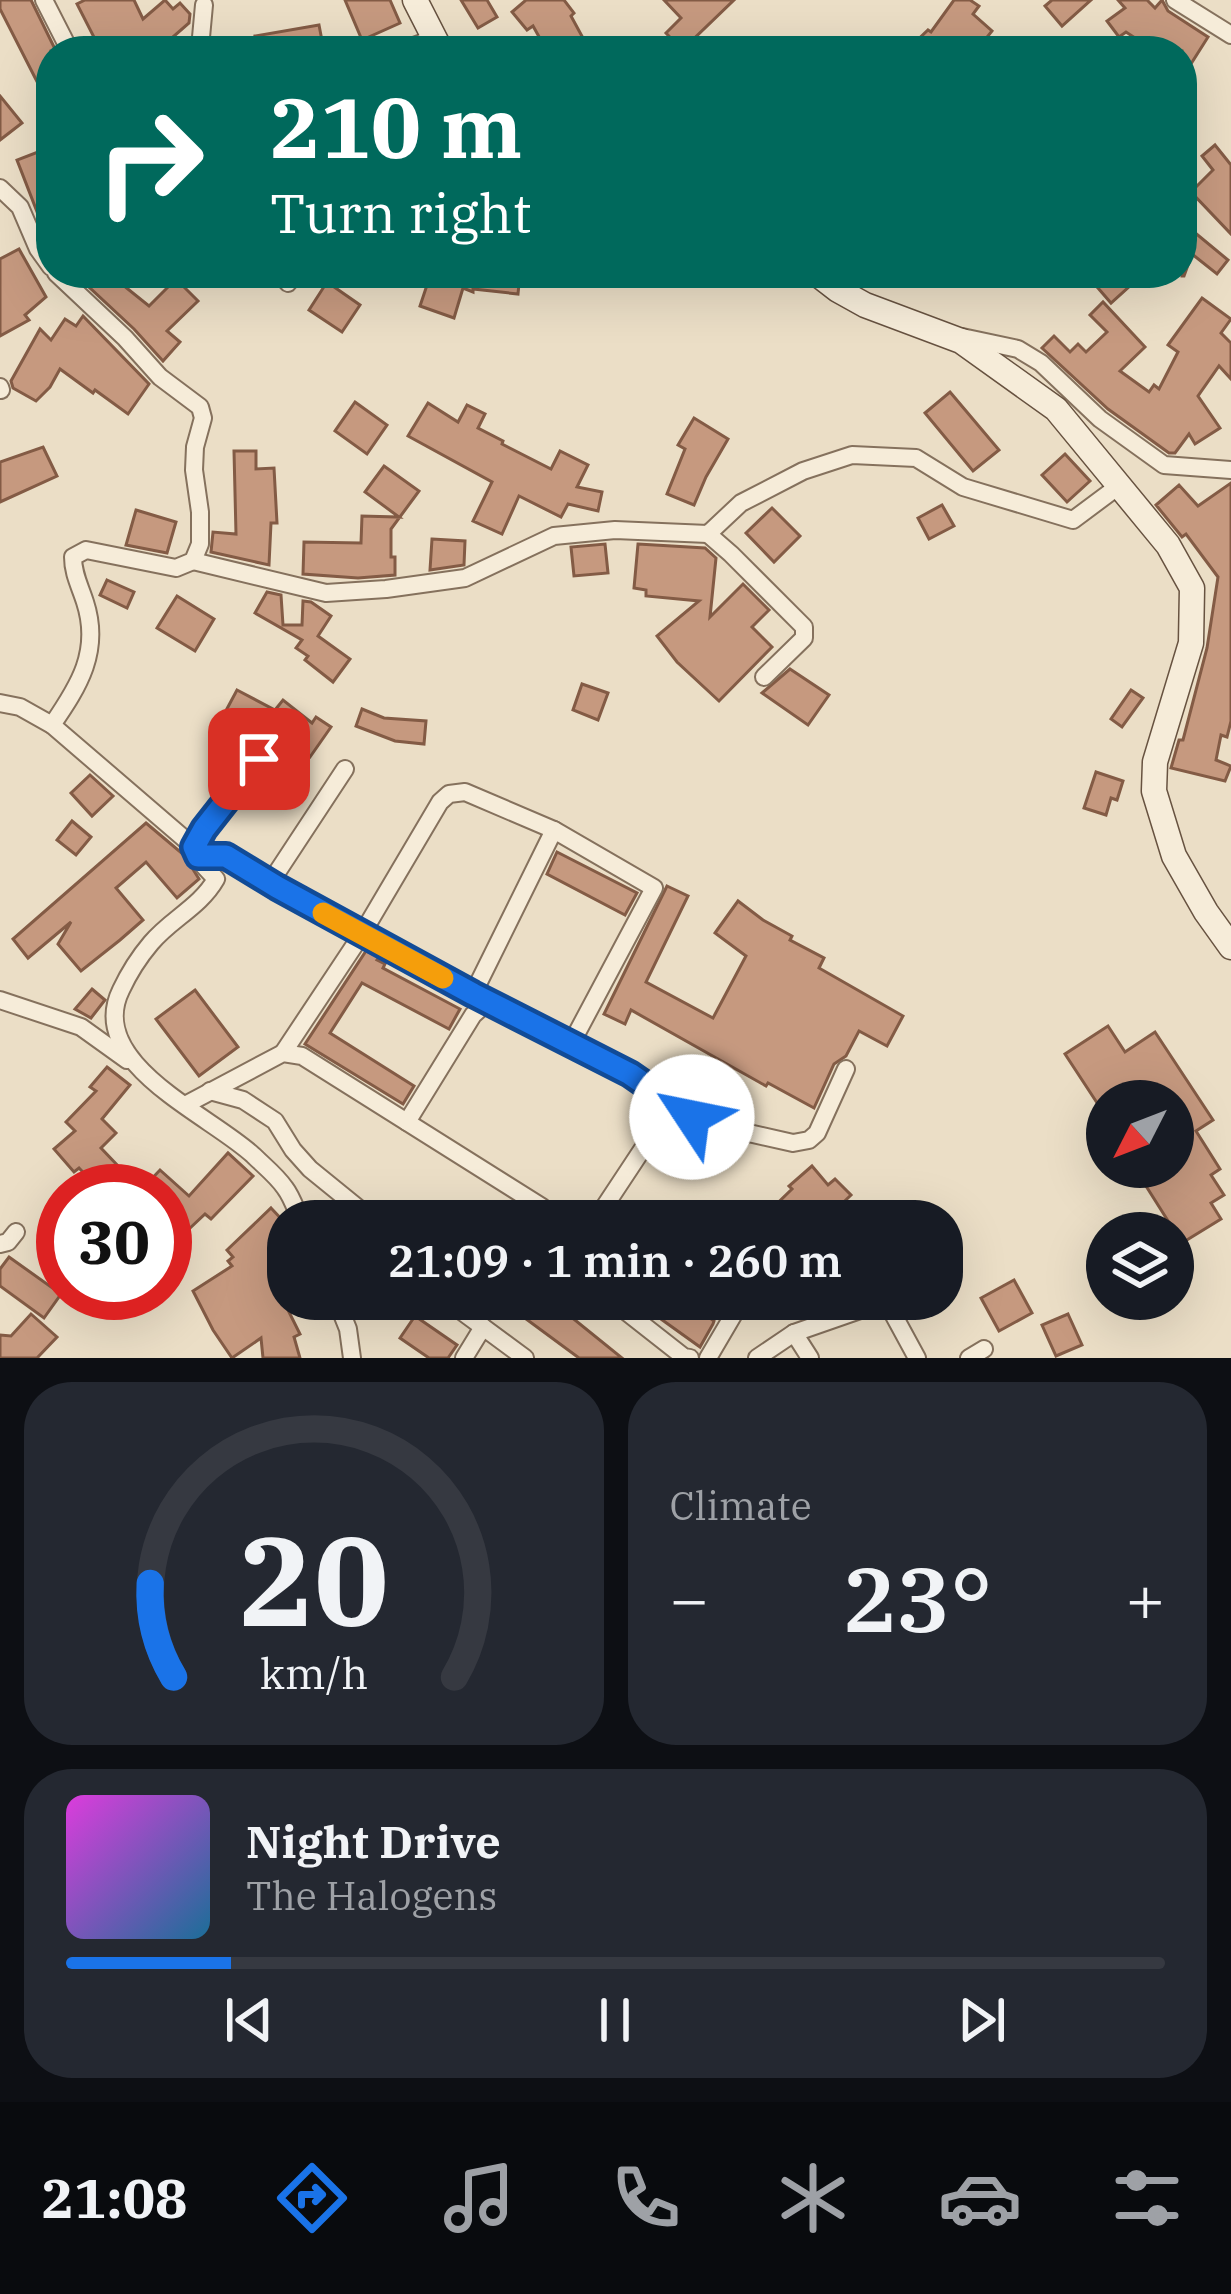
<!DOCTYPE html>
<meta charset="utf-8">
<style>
:root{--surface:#171b24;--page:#242831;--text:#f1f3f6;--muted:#9ea1a6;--line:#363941;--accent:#1a73e8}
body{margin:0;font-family:"IBM Plex Serif",serif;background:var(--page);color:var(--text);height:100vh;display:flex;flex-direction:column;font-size:45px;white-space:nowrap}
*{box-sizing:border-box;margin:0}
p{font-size:39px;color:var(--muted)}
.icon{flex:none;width:66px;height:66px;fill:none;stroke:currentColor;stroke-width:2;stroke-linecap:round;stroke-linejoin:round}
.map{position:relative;height:1358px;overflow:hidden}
.sheet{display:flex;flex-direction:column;gap:24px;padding:24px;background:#0d0f14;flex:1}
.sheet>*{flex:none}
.guide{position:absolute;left:36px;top:36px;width:1161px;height:252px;border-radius:48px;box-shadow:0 12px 48px #0002;background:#00695c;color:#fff;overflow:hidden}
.needle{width:78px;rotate:228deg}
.tools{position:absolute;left:1086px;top:1080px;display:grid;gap:24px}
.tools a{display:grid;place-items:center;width:108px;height:108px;border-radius:50%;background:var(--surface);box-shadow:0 12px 48px #0002;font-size:60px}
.speed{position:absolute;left:36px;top:1164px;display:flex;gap:24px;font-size:60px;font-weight:700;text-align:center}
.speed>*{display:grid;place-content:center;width:156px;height:156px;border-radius:50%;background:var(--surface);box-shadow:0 12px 48px #0002;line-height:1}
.speed .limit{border:18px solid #d22;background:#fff;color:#111}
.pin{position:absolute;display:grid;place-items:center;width:102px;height:102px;color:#fff;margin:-51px;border-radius:24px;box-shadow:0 6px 18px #0006}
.me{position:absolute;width:132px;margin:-66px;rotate:304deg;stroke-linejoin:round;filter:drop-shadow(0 0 9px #0008)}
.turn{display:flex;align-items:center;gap:42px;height:252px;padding:0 36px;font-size:54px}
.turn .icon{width:156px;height:156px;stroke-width:2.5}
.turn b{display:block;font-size:84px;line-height:102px}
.big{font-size:90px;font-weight:600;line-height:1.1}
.sheet .tile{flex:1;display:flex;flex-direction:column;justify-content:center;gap:18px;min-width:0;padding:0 42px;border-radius:48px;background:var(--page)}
.sheet .dial{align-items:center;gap:0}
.dial svg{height:312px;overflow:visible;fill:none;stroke:var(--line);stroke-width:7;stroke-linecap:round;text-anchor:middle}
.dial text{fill:var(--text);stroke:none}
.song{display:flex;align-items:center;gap:36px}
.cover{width:144px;height:144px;border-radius:18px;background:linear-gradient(135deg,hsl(300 70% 55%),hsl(200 70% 35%))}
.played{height:12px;border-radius:6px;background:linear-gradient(90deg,var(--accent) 15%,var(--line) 15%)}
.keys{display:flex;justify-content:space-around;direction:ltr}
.heat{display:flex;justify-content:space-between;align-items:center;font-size:66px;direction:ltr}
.sheet .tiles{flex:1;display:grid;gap:24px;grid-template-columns:1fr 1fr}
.tile:last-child{grid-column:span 2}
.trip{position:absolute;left:267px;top:1200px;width:696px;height:120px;border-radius:48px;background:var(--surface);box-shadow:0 12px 48px #0002;font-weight:600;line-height:120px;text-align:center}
.tab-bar{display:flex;height:192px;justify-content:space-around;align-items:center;background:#090b0e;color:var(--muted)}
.tab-bar .icon{width:84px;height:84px}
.tab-bar .selected{color:var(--accent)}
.tab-bar b{font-size:54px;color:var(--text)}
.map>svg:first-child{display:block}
</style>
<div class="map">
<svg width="1231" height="1358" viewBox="0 0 1231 1358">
<rect width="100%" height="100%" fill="#ebdec6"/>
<!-- building -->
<g fill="#c6997f" stroke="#835b45" stroke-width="3">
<path d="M 0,0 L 31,0 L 56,51 L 51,51 L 51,109 L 0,9 Z"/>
<path d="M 85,0 L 134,0 L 143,19 L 165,0 L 173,9 L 180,3 L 190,14 L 189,23 L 157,51 L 101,51 L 77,4 Z"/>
<path d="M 345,0 L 390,0 L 400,23 L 362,40 Z"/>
<path d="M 461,0 L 487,0 L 497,17 L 478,28 Z"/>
<path d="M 526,0 L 564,0 L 574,13 L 571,16 L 590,51 L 547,51 L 533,26 L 527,30 L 512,12 Z"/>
<path d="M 664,0 L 734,0 L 682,50 L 666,33 L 681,18 Z"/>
<path d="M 954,0 L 970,0 L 979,6 L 973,14 L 992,31 L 976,51 L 906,51 L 928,30 L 931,32 Z"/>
<path d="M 1052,0 L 1091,0 L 1062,26 L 1045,6 Z"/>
<path d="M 1118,0 L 1147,0 L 1155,8 L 1162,0 L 1168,11 L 1208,37 L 1182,78 L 1182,51 L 1155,51 L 1126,32 L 1119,37 L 1107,21 L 1125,8 Z"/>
<path d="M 319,25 L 324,51 L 258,51 L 255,36 Z"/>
<path d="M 0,96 L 22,123 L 0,140 Z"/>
<path d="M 1215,145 L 1231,165 L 1231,234 L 1191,192 L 1213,170 L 1202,156 Z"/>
<path d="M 51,147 L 51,166 L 47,168 L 51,178 L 45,180 L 51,200 L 51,239 L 48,240 L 17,160 Z"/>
<path d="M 1182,222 L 1228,260 L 1217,274 L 1192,254 L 1184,276 L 1182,276 Z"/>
<path d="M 19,249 L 46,297 L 25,315 L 29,320 L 0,336 L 0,259 Z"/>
<path d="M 100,273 L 108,273 L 149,306 L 176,279 L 198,301 L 167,331 L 180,342 L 163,361 L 134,329 L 89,287 Z"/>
<path d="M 431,273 L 520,273 L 518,294 L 473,289 L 473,292 L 463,288 L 454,318 L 420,306 Z"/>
<path d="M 1085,273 L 1123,273 L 1132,284 L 1111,303 Z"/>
<path d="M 327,282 L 360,305 L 342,332 L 309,310 Z"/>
<path d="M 1202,298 L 1231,319 L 1221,333 L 1231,343 L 1231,379 L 1219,366 L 1198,396 L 1220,428 L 1195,444 L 1189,434 L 1175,453 L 1169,453 L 1108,409 L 1042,348 L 1054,336 L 1070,352 L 1078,344 L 1086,352 L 1107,332 L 1090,315 L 1103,302 L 1145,347 L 1120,371 L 1149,392 L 1154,385 L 1159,389 L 1178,352 L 1168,345 Z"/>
<path d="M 83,316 L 149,384 L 128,414 L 95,390 L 93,393 L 60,369 L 50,387 L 36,401 L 13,388 L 11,381 L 40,329 L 51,340 L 65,319 L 76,326 Z"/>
<path d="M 950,392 L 999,450 L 973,471 L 925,413 Z"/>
<path d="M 355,402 L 387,425 L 367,454 L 335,431 Z"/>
<path d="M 428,403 L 458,422 L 467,405 L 485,414 L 478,428 L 503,441 L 502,444 L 551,469 L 560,451 L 588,465 L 577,487 L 602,492 L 598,511 L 568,504 L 561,517 L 519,496 L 502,534 L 473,521 L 492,482 L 408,436 Z"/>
<path d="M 694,418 L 728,439 L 706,477 L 694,505 L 667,494 L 685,449 L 678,445 Z"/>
<path d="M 43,447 L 57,476 L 0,502 L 0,462 Z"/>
<path d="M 234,451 L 256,451 L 256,469 L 274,468 L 277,523 L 271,523 L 269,565 L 211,552 L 213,532 L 236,534 Z"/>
<path d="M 1065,454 L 1090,481 L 1067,502 L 1042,475 Z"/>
<path d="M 384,466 L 419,491 L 391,529 L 391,557 L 395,557 L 395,575 L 358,578 L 303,574 L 304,542 L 361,543 L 362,516 L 399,517 L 365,492 Z"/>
<path d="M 1231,483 L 1231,721 L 1227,737 L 1221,735 L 1216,760 L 1231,766 L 1225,781 L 1171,768 L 1179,740 L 1183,740 L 1207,648 L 1218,577 L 1186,534 L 1182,537 L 1156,505 L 1179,485 L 1198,506 Z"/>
<path d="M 942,505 L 954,526 L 929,539 L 918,518 Z"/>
<path d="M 772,508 L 800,536 L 774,562 L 746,533 Z"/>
<path d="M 136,510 L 176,522 L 167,553 L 126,545 Z"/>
<path d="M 432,539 L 465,541 L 464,565 L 430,570 Z"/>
<path d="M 605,544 L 608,573 L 574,576 L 571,547 Z"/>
<path d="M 638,544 L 705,548 L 716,558 L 710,617 L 743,584 L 769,610 L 752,627 L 772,647 L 719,701 L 677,662 L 657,636 L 699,601 L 646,596 L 646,590 L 634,588 Z"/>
<path d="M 107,580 L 134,592 L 127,608 L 100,595 Z"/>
<path d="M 267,592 L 281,595 L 283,625 L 302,625 L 303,601 L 311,602 L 331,616 L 318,636 L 350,659 L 333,682 L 305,660 L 308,656 L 296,648 L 302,640 L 255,613 Z"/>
<path d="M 177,596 L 214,619 L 195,651 L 157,628 Z"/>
<path d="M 790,669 L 829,695 L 808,725 L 762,693 Z"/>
<path d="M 582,684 L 608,693 L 598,720 L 573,710 Z"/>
<path d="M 237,690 L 275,710 L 283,700 L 312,723 L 316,717 L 331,727 L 310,757 L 287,741 L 285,744 L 254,720 L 247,734 L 221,720 Z"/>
<path d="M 1131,690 L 1143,698 L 1122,727 L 1111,719 Z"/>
<path d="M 362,709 L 384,718 L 426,721 L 424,744 L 395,741 L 356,726 Z"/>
<path d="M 1096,772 L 1123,781 L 1117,800 L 1111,798 L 1106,815 L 1084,808 Z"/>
<path d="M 90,775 L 113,796 L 92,816 L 71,793 Z"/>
<path d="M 72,821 L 91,837 L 76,855 L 57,840 Z"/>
<path d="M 146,823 L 184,855 L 199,879 L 177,898 L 146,862 L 116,888 L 143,920 L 120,940 L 81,971 L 58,944 L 71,922 L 28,958 L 13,939 Z"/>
<path d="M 557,852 L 637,893 L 625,915 L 547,874 Z"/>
<path d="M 667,886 L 688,896 L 646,982 L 713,1018 L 746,956 L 715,933 L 738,901 L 763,920 L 792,936 L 790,940 L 824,958 L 819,968 L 903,1016 L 887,1046 L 859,1031 L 846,1056 L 834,1064 L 814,1108 L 768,1083 L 766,1086 L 631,1010 L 625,1024 L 604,1014 Z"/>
<path d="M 366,951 L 379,957 L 377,960 L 385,964 L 383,968 L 460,1009 L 449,1029 L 362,983 L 330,1033 L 414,1086 L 403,1104 L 305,1044 Z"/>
<path d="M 92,989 L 105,1000 L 91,1018 L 75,1009 Z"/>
<path d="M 195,990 L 238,1047 L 199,1076 L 156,1019 Z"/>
<path d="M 1108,1026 L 1125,1052 L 1155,1032 L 1213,1120 L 1196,1131 L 1220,1169 L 1211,1175 L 1224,1195 L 1211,1203 L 1221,1219 L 1182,1243 L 1134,1167 L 1173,1167 L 1173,1101 L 1107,1101 L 1107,1118 L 1065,1054 Z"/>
<path d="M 107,1067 L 130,1085 L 102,1119 L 116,1133 L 101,1148 L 141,1190 L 160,1170 L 189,1196 L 228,1153 L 253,1176 L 211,1219 L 205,1214 L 171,1246 L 181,1256 L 165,1273 L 165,1191 L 101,1191 L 79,1168 L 74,1172 L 54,1149 L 75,1131 L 66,1122 L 96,1091 L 90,1087 Z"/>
<path d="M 812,1166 L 828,1185 L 835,1179 L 851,1195 L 824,1221 L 819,1221 L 805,1206 L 790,1221 L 759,1221 L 792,1189 L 789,1186 Z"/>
<path d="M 271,1208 L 288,1226 L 288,1299 L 284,1302 L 300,1334 L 294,1337 L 300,1358 L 263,1358 L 261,1338 L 232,1358 L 213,1330 L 193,1291 L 232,1266 L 228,1261 L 233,1257 L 227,1250 Z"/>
<path d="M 9,1257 L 61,1294 L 44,1318 L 0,1286 L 0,1269 Z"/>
<path d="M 1014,1280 L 1032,1313 L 999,1331 L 981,1298 Z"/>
<path d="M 499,1299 L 549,1299 L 622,1358 L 579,1358 Z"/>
<path d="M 633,1299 L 684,1299 L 714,1321 L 713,1324 L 700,1347 Z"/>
<path d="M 31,1314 L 57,1337 L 37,1358 L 0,1358 L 0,1335 L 11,1336 Z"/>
<path d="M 1068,1314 L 1082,1345 L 1056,1356 L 1042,1325 Z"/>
<path d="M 415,1316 L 457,1345 L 448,1358 L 429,1358 L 400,1338 Z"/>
</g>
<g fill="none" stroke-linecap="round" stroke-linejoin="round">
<!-- street casing -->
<g stroke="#85715d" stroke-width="20">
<g id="street">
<path d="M 44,0 L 70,51"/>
<path d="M 1175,0 L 1231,35"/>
<path d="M 197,51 L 200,48 L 204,5"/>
<path d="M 400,51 L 435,38"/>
<path d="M 0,188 L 20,207 L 38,249 L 51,267"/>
<path d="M 281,273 L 288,283"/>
<path d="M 962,337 L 1018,349 L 1041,363 L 1100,419 L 1164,465 L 1231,470"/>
<path d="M 0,387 L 1,390"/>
<path d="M 708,534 L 731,554 L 804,627 L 804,638 L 764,677"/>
<path d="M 193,561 L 326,593 L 386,589 L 465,578 L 554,536 L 615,530 L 708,534 L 741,503 L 803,471 L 852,455 L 916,458 L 963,487 L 1073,520 L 1120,485"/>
<path d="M 0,703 L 20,707 L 52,725 L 194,847 L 202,864 L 216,879 C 200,907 171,919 151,943 C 140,956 128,975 121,990 C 85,1063 210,1115 253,1155 C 263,1165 277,1176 285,1188 C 292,1197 296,1210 301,1221"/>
<path d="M 52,725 C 79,686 101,651 85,602 C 80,586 73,574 73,557 L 86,550 L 176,568 L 193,561 L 200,544 L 200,512 L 194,470 L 195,447 L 203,418 L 200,407 L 160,377 L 125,338 L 56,273"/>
<path d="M 194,847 L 204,829 L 259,759"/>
<path d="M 198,856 L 226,856 L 277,887 L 483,1000"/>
<path d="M 270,883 L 345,769"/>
<path d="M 473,994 L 554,830 L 654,888 L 571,1044"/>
<path d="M 0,1000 L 81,1027 L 127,1060"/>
<path d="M 283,1053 L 362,934 L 440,802 L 449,794 L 465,792 L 554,830"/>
<path d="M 210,1091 L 243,1100 L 275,1121 L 293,1150 L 310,1169 L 374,1221"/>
<path d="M 185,1105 L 283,1053 L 302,1056 L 542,1207 L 550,1221"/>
<path d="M 407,1122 L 473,1015 L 483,1006 L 495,1006 L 630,1074 L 692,1117 L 718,1126 L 793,1143 L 809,1140 L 817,1133 L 846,1069"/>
<path d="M 595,1221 L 673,1103"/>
<path d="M 0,1244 L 8,1242 L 16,1232"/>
<path d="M 336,1299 L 348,1329 L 352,1358"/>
<path d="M 445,1299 L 525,1358"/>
<path d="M 610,1299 L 684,1357 L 690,1358"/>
<path d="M 794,1333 L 810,1358"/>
<path d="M 464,1358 L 483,1327"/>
<path d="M 708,1358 L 738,1307 L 746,1299"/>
<path d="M 757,1358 L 794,1333 L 886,1301 L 917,1358"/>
<path d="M 969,1358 L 984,1349"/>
</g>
</g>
<!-- secondary casing -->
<g stroke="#675240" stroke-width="27">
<g id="secondary">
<path d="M 415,0 L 441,51"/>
<path d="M 816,273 L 838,290 L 865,305 L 961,341 L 1056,409 L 1168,545 L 1192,588 L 1191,643 L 1155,762 L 1154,791 L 1174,856 L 1206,912 L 1231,947"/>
</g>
</g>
<!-- street -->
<use href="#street" stroke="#f6ecd9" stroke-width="16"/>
<!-- secondary -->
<use href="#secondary" stroke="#f6ecd9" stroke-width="24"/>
</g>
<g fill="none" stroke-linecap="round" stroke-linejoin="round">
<!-- route casing -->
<g stroke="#114b97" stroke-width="30">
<path id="route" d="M 259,759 L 204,829 L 194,847 L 198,856 L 226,856 L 277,887 L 473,994 L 630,1074 L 692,1117"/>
</g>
<!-- route -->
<use href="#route" stroke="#1a73e8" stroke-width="21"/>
<!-- slow -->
<path stroke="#f59e0b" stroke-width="21" d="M 323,913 L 443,978"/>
</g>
</svg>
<div class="tools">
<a><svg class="needle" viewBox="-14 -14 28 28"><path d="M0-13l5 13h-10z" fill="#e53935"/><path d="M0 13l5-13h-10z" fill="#9ea1a6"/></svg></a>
<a><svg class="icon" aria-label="layers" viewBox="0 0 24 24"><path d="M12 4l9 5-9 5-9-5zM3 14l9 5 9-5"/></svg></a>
</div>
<div class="speed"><div class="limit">30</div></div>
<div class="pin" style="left:259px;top:759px;background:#d93025"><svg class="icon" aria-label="arrive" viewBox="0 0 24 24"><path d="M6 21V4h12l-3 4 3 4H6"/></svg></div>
<svg class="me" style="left:692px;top:1117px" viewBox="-20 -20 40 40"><circle r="19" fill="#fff"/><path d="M0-13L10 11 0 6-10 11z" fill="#1a73e8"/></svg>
<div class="trip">21:09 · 1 min · 260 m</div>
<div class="guide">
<div class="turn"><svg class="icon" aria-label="right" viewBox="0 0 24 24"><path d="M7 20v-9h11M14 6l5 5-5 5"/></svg><div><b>210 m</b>Turn right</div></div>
</div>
</div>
<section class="sheet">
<div class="tiles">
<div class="tile dial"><svg viewBox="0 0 100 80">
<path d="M14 69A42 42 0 1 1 86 69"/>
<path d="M14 69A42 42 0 0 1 8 45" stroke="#1a73e8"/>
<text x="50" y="56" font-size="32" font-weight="700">20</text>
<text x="50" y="72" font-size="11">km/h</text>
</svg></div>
<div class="tile"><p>Climate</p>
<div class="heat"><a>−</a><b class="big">23°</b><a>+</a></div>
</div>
<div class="tile">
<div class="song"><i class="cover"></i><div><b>Night Drive</b><p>The Halogens</p></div></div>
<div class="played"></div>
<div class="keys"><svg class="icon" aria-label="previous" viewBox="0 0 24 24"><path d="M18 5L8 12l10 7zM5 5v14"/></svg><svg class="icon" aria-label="pause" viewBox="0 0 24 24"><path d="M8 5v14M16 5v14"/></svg><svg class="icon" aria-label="next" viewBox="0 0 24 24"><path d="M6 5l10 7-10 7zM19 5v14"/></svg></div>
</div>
</div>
</section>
<nav class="tab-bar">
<b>21:08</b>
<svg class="icon selected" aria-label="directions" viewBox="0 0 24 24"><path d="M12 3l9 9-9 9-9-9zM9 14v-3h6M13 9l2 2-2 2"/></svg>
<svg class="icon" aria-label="music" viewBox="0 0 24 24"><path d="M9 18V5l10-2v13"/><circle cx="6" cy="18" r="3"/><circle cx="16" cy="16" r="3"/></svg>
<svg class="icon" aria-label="phone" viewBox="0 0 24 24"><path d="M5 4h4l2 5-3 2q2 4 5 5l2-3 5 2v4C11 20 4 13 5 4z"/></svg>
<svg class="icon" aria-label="climate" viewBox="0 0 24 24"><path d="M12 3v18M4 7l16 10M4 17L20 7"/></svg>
<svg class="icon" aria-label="car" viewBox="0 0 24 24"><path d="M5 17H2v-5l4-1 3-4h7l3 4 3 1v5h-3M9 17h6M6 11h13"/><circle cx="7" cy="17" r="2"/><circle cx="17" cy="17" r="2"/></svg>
<svg class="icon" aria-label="filters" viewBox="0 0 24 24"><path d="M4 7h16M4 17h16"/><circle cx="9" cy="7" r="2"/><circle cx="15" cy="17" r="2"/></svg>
</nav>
